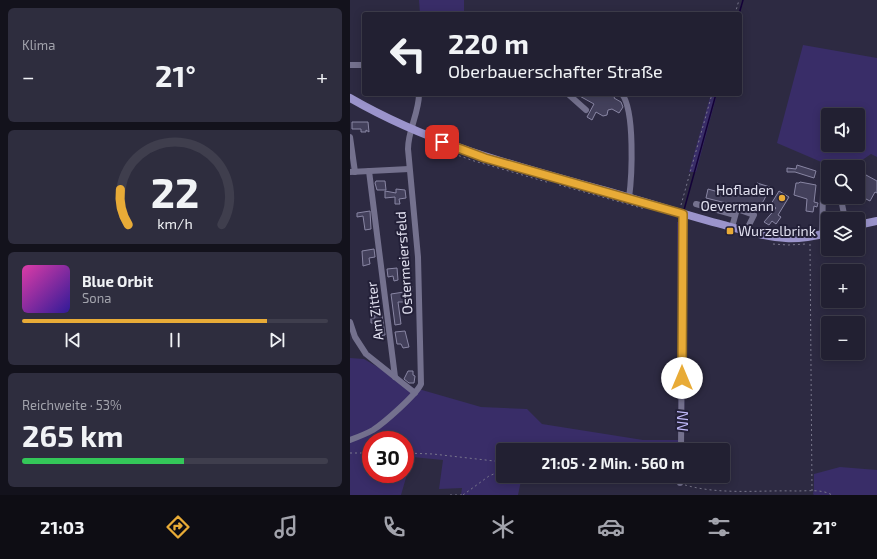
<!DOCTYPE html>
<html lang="de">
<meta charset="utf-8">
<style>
:root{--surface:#222032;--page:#2e2d3e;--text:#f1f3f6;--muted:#a2a3ac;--line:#3f3e4d;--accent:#e8ab37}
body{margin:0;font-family:"Exo 2",sans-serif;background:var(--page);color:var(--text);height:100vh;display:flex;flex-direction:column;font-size:15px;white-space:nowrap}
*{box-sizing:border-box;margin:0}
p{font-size:13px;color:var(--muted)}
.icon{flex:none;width:22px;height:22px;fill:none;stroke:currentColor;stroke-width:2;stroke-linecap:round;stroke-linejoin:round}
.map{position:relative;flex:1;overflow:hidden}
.panel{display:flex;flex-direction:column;gap:8px;padding:8px;background:#13121c;width:350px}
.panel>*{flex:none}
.banner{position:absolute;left:12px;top:12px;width:380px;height:84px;border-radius:4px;box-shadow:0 2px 10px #0003,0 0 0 1px var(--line);background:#222032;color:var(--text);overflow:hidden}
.controls{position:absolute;left:471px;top:108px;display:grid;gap:8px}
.controls a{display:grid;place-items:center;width:44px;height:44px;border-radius:4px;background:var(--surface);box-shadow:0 2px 10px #0003,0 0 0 1px var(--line);font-size:20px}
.speed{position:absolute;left:12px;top:431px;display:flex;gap:8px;font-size:20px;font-weight:700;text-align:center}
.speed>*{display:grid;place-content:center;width:52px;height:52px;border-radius:50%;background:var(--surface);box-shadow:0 2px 10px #0003,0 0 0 1px var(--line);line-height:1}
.speed .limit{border:6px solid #d22;background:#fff;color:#111}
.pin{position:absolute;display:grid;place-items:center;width:34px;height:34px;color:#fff;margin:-17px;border-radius:8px;box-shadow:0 2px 6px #0006}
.me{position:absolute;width:44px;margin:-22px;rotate:0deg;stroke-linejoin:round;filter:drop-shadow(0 0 3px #0008)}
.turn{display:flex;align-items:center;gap:14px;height:84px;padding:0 20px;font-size:18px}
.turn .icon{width:52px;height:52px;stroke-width:2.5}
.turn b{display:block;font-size:28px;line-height:34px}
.big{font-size:30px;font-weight:700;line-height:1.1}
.panel .tile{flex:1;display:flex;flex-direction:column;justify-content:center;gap:6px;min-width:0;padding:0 14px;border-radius:6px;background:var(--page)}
.panel .dial{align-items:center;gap:0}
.dial svg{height:104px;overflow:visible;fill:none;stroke:var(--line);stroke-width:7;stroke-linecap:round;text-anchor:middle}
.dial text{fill:var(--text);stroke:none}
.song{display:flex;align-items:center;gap:12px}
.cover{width:48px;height:48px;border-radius:6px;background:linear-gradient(135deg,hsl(320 70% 55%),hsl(250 70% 35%))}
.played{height:4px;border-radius:2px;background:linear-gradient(90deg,var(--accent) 80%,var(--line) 80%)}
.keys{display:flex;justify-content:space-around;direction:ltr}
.heat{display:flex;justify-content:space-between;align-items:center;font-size:22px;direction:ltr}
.charge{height:6px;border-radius:3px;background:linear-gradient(90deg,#34c759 53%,var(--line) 0)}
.trip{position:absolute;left:146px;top:443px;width:234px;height:40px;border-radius:4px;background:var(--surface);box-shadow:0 2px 10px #0003,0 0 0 1px var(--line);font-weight:700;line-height:40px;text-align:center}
.tab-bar{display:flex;height:64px;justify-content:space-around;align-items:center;background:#0e0d14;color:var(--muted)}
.tab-bar .icon{width:28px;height:28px}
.tab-bar .on{color:var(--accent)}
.tab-bar b{font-size:18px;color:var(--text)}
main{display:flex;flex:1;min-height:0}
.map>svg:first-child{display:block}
</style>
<main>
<section class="panel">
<div class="tile"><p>Klima</p>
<div class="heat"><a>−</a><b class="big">21°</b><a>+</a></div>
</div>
<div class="tile dial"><svg viewBox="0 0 100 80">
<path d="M14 69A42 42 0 1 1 86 69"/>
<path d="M14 69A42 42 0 0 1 8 42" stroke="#e8ab37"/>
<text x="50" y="56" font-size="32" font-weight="700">22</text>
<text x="50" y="72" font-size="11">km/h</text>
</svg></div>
<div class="tile">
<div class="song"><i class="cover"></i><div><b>Blue Orbit</b><p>Sona</p></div></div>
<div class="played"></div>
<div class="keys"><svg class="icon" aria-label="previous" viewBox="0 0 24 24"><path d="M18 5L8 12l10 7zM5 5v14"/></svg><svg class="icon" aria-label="pause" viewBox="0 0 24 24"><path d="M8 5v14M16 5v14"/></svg><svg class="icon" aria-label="next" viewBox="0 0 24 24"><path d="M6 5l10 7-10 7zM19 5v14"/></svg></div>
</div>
<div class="tile"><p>Reichweite · 53%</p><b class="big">265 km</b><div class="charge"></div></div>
</section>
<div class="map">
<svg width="527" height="495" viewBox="0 0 527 495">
<rect width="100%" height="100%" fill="#2d2a42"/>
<!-- green -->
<g fill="#392d68" fill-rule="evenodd">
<path d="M 69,0 L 114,0 L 114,14 L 70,14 Z"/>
<path d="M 453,45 L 527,58 L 527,157 L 521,154 L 502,167 L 483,167 L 427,143 ZM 478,115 L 508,115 L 508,145 L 478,145 Z"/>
<path d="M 361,94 L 367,94 L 346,172 L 339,172 Z"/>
<path d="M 327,222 L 335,222 L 334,450 L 153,450 L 153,476 L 172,476 L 168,495 L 111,495 L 112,488 L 89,489 L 93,460 L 62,457 L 51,495 L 0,495 L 0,358 L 14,359 L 67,390 L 72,390 L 131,407 L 177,409 L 192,424 L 293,440 L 329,440 ZM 21,440 L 55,440 L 55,474 L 21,474 Z"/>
<path d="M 490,467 L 527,470 L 527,495 L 464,495 L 463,494 L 464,489 L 464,474 Z"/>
</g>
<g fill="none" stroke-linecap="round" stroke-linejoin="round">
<!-- stream -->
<g stroke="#140238" stroke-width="1.5">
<path d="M 389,14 L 393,0"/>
<path d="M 334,210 L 366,94"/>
</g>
</g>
<!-- building -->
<g fill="#43405b" stroke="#8986a4">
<path d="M 226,94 L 261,94 L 265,96 L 264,98 L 271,102 L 273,107 L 269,113 L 262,109 L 258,110 L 257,115 L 253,116 L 246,112 L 242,120 L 237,117 L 244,104 Z"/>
<path d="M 2,122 L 18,122 L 19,132 L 16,130 L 16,132 L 11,132 L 11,129 L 2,129 Z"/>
<path d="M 447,165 L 466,171 L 464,178 L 445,172 L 437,172 L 437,168 L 446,169 Z"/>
<path d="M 516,175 L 527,181 L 527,193 L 525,192 L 520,201 L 508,195 L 508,189 Z"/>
<path d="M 26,181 L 35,181 L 36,190 L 27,190 L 25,183 Z"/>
<path d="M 450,182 L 466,185 L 464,202 L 468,203 L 467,207 L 464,206 L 463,212 L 456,211 L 457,199 L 444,195 L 446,183 L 449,183 Z"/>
<path d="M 407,183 L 420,187 L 414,200 L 407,211 L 388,205 L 384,205 L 356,198 L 358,189 L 379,195 L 381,187 L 404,194 Z"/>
<path d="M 46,189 L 55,190 L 56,198 L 49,199 L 50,204 L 45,204 L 45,197 L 35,198 L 35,191 L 46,193 Z"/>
<path d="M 429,191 L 439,197 L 428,215 L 431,217 L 426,224 L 422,221 L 419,225 L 414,222 L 426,208 L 421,204 Z"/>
<path d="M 20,211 L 21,229 L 15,230 L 13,216 L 7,217 L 7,213 Z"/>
<path d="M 24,249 L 25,257 L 19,258 L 20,264 L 13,266 L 12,251 Z"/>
<path d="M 47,268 L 48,280 L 44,281 L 43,276 L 38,277 L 37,269 Z"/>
<path d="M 56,286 L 62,286 L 62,296 L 58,296 L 58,302 L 48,302 L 51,324 L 45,325 L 41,294 L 54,292 L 54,288 L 56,288 Z"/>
<path d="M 24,309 L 31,309 L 35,335 L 28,336 L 26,323 L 21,323 L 21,318 L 25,318 Z"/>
<path d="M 55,331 L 59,347 L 53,348 L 51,344 L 47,344 L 45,332 Z"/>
<path d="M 58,371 L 63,371 L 63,375 L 65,376 L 64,383 L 59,383 L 54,379 Z"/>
</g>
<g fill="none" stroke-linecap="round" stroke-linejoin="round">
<!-- path -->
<g stroke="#7a788d" stroke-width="1" stroke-dasharray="2 3" stroke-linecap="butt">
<path d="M 385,14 L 389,0"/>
<path d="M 77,142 L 84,147 L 124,161 L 200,183"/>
<path d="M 209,185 L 295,209"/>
<path d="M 331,205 L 362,94"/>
<path d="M 423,244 L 438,245 L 456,244"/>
<path d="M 460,244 L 462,491"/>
<path d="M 0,453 L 21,453"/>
<path d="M 55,453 L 83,454 L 153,462"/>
<path d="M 261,476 L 286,481 L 324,483"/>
<path d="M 335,485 C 370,495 410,490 446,491 C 458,491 472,489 482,495"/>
<path d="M 100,495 L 114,495"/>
<path d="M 113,495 L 139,476 L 153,470"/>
</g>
<!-- minor -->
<g stroke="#74718e" stroke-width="6">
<path d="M 0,65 L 14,65"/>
<path d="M 218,94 L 236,110"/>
<path d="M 272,94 C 285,111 282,176 279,198"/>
<path d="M 0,137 L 5,172"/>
<path d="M 19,171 L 45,377"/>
<path d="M 0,172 L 59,169"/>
<path d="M 488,197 L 492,204 L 495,219"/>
<path d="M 346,204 L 385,215"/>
<path d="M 382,227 L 387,209 L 404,215 L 396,231"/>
<path d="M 472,234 L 473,192 L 478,190"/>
<path d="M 0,322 L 5,337 L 16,354 L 65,393"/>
<path d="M 0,440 C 8,437 16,434 23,430 C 34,423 66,395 71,384 L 68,257 L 58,149 C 58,130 69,113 69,94"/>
<path d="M 331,450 L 333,214"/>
<path d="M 330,483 L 330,476"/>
</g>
<!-- major -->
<g stroke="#9b94cc" stroke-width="8">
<path d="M 0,98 C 90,150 183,170 281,198 C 312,207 343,217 374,225 C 394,231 415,237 436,238 C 450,239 465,236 478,233"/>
<path d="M 508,225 L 527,221"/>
</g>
</g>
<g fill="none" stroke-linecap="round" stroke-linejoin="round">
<!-- route casing -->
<g stroke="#976f24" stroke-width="10">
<path id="route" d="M 92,142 L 135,158 L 333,214 L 332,378"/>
</g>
<!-- route -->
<use href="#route" stroke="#e8ab37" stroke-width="7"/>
</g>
<!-- markers -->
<g fill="#e8ab37" stroke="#232038" stroke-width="1.5">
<circle cx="432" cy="198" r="4"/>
<rect x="376" y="227" width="8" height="8" rx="2"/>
</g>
<g text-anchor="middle" stroke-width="4" stroke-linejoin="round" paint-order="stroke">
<!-- poi labels -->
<g font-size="14" fill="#e0dfef" stroke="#232038" text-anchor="end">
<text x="424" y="195">Hofladen<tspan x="424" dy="16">Oevermann</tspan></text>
<text x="388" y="236" text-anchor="start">Wurzelbrink</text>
</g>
<!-- street labels -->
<g font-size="14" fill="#e0dfef" stroke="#232038">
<text transform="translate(54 263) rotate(-94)" y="5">Ostermeiersfeld</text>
<text transform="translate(25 311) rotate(-97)" y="5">Am Zitter</text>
</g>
<!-- water labels -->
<g font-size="15" font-style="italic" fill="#beb7f7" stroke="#232038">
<text transform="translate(333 421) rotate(-90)" y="5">NN</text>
</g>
</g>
</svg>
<div class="controls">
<a><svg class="icon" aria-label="sound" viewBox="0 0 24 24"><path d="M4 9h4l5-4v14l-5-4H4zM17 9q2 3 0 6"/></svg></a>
<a><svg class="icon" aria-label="search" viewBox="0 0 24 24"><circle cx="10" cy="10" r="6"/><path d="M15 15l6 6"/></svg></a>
<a><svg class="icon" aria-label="layers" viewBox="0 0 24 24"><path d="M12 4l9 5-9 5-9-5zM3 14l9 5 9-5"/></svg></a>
<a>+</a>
<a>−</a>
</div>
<div class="speed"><div class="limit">30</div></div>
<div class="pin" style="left:92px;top:142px;background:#d93025"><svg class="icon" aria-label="arrive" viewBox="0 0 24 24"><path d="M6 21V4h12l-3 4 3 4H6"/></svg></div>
<svg class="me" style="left:332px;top:378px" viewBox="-20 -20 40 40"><circle r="19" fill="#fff"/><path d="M0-13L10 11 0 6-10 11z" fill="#e8ab37"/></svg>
<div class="trip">21:05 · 2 Min. · 560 m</div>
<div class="banner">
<div class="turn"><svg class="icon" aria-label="left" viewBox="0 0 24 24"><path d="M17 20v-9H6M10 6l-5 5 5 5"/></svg><div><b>220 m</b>Oberbauerschafter Straße</div></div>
</div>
</div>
</main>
<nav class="tab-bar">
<b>21:03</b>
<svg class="icon on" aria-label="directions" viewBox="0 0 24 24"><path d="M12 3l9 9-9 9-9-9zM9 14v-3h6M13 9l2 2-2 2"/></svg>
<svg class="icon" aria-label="music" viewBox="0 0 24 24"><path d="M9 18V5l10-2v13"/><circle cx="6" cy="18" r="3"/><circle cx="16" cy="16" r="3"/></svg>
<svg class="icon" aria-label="phone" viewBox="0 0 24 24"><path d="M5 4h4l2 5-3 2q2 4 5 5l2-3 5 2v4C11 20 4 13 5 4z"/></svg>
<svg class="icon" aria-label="climate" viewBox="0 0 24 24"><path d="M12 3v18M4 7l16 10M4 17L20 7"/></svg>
<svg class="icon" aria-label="car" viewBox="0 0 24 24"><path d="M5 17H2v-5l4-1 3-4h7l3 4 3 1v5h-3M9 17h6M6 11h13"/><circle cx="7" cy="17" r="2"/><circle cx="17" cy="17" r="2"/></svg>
<svg class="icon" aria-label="filters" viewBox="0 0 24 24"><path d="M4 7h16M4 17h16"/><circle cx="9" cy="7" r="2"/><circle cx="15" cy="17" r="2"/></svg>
<b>21°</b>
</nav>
